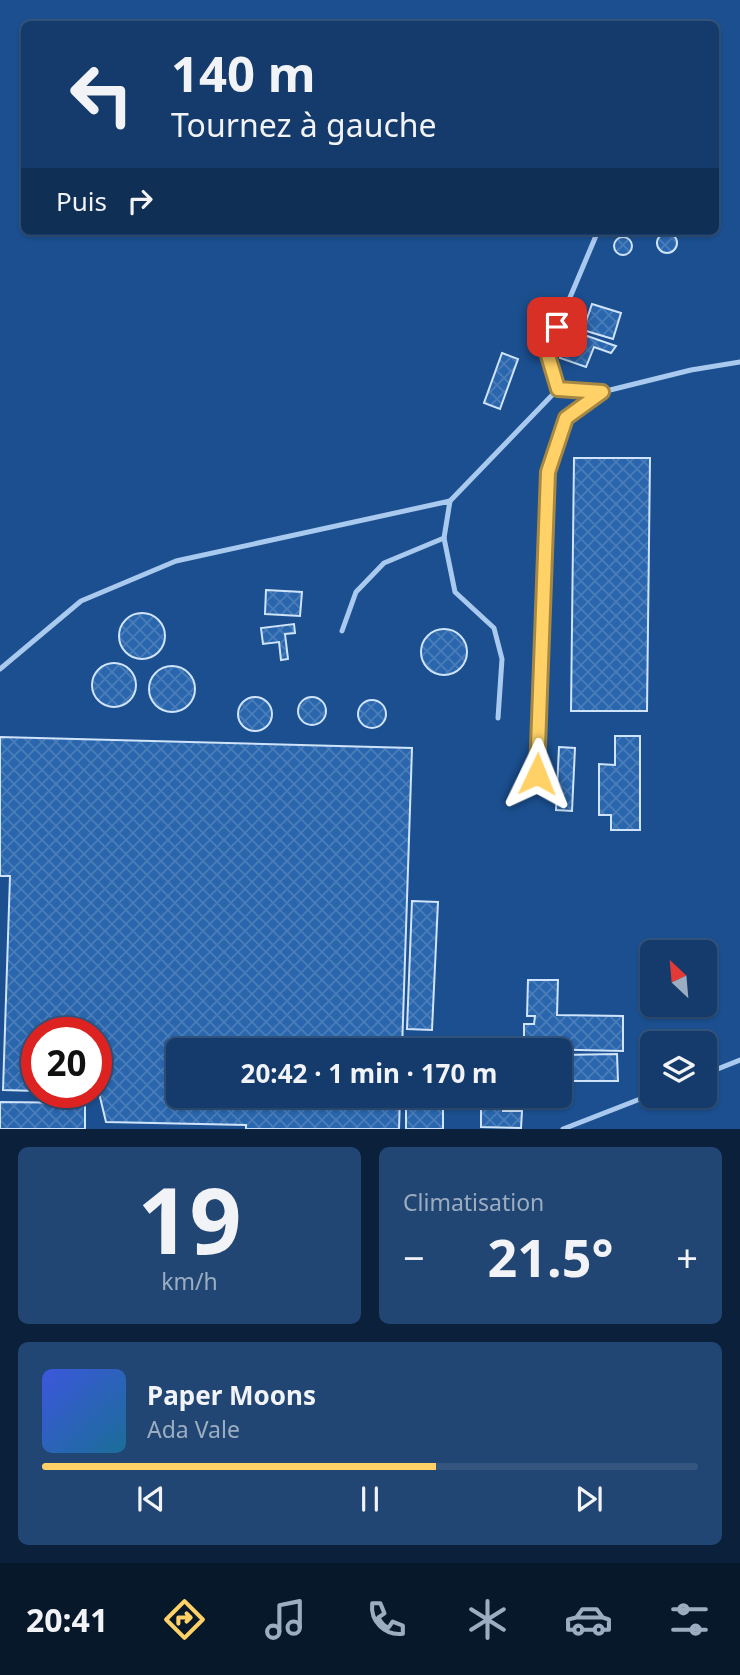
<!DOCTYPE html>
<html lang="fr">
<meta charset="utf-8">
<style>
:root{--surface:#143b6b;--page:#214673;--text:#f1f3f6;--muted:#9dadc1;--line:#33557e;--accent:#ffd166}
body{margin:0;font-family:"Noto Sans",sans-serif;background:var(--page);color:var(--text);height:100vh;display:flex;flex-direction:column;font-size:26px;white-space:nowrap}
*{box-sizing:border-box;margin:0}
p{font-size:23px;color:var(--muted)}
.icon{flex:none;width:38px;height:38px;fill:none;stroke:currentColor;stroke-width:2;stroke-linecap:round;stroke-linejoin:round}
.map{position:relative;height:1129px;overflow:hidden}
.panel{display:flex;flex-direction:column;gap:18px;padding:18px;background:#0b203b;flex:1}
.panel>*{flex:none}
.guide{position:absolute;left:21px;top:21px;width:698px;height:214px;border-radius:10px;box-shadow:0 2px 5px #0004,0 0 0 2px var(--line);background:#143b6b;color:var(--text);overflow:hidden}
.needle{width:46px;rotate:334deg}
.tools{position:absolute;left:640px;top:940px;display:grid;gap:14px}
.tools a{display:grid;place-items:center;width:77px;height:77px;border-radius:10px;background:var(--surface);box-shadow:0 2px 5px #0004,0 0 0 2px var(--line);font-size:35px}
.speed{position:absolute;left:21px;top:1017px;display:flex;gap:14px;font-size:35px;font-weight:700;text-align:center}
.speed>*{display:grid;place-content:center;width:91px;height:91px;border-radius:50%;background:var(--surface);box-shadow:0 2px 5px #0004,0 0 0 2px var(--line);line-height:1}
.speed .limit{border:10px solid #d22;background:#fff;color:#111}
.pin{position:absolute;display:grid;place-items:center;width:60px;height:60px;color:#fff;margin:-30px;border-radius:14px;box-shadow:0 4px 10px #0006}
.me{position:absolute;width:77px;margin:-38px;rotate:2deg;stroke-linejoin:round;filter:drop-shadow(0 0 5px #0008)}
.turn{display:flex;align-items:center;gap:24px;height:147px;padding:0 35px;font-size:32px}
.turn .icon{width:91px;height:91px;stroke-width:2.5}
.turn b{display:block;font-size:49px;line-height:60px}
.then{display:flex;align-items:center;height:66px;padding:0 35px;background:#0003;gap:14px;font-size:26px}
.big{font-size:52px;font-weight:700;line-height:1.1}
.panel .tile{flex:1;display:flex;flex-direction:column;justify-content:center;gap:10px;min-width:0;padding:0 24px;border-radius:10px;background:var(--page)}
.panel .dial{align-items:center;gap:0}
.dial b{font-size:91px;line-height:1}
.song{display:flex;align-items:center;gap:21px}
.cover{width:84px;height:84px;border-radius:10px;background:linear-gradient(135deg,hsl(230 70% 55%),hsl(200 70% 35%))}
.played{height:7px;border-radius:4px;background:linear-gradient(90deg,var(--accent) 60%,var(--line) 60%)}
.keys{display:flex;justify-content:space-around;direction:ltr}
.heat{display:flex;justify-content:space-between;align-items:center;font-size:38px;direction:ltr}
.panel .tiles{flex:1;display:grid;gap:18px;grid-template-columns:1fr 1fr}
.tile:last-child{grid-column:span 2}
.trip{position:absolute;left:166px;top:1038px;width:406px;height:70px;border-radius:10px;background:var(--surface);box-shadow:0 2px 5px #0004,0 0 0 2px var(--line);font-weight:700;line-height:70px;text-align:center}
.menu{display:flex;height:112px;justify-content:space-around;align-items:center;background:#08182b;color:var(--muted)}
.menu .icon{width:49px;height:49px}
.menu .active{color:var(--accent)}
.menu b{font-size:32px;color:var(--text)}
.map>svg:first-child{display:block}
</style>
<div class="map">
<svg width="740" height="1129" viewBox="0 0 740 1129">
<defs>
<pattern id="building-cross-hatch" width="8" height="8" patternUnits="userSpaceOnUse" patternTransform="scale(1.75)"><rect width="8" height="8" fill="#2a66ad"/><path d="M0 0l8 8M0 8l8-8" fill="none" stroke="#4a7db9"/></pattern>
</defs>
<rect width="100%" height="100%" fill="#1b4f8f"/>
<!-- building -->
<g fill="url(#building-cross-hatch)" stroke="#cfe3fa" stroke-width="2">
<circle cx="667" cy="243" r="10"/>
<circle cx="623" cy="246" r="9"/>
<path d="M 592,304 L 621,313 L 613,339 L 583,330 Z"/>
<path d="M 570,330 L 616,346 L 611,353 L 594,347 L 586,367 L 560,358 Z"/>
<path d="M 502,353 L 518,359 L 500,409 L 484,403 Z"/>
<path d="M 574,458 L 650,458 L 647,711 L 571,711 Z"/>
<path d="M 266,590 L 302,592 L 300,616 L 265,614 Z"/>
<circle cx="142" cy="636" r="23"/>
<path d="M 294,624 L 295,633 L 285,634 L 288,659 L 281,660 L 279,642 L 263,644 L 261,628 Z"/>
<circle cx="444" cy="652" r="23"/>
<circle cx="114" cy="685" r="22"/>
<circle cx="172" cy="689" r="23"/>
<circle cx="312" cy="711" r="14"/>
<circle cx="255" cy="714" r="17"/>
<circle cx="372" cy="714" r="14"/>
<path d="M 615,736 L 640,736 L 640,830 L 611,830 L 611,815 L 599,815 L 599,764 L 615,765 Z"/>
<path d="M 0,737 L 412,748 L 402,1050 L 178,1050 L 178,1096 L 400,1096 L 399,1129 L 246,1129 L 246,1125 L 106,1122 L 99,1093 L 80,1092 L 96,1092 L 96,1032 L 37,1032 L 37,1091 L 3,1090 L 10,876 L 0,876 Z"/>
<path d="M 559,747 L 575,748 L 572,811 L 556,810 Z"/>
<path d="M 412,901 L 438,902 L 432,1030 L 407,1029 Z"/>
<path d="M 528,980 L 558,980 L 557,1015 L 623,1016 L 623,1051 L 535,1049 L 535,1039 L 524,1038 L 524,1024 L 534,1024 L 535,1016 L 527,1016 Z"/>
<rect x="406" y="1040" width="39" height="10"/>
<path d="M 617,1054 L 618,1081 L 571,1081 L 571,1091 L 560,1091 L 560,1055 Z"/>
<rect x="406" y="1096" width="37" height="33"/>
<path d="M 481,1096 L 504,1096 L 503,1111 L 522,1111 L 521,1128 L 481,1127 Z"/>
<path d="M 0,1102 L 85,1103 L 85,1129 L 0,1129 Z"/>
</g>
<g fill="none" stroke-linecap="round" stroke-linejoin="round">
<!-- service -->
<g stroke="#a9c9ee" stroke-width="5">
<path d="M 558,389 L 547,352 L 598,231"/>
<path d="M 602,392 L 691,370 L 740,362"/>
<path d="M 450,501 L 558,389 L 602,392 L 567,418 L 548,472 L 537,774"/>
<path d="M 444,538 L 455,592 L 494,628 L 502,659 L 498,718"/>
<path d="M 0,669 L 81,601 L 176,561 L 450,501 L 444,538 L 384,563 L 356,592 L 342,631"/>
<path d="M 705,1074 L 740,1060"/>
<path d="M 563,1129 L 653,1094"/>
</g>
</g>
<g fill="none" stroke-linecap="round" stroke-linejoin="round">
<!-- route casing -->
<g stroke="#a68842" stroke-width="18">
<path id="route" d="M 537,774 L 548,472 L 566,418 L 602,392 L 558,389 L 547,352 L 557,327"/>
</g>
<!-- route -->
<use href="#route" stroke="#ffd166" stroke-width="12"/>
</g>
</svg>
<div class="tools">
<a><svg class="needle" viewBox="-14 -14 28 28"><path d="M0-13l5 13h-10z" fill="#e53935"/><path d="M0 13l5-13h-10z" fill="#9dadc1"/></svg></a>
<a><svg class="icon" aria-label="layers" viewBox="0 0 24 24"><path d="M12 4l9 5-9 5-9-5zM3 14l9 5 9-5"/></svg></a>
</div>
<div class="speed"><div class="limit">20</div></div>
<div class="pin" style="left:557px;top:327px;background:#d93025"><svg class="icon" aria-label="arrive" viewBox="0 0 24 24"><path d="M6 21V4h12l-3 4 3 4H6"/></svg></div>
<svg class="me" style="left:537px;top:774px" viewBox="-20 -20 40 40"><path d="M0-17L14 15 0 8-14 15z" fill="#ffd166" stroke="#fff" stroke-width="4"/></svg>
<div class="trip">20:42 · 1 min · 170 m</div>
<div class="guide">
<div class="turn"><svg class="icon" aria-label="left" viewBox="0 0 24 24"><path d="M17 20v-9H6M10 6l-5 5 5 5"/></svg><div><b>140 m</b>Tournez à gauche</div></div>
<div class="then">Puis<svg class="icon" aria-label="right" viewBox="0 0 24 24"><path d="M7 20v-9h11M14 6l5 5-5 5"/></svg></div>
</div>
</div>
<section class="panel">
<div class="tiles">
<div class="tile dial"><b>19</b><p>km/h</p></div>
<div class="tile"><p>Climatisation</p>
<div class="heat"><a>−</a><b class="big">21.5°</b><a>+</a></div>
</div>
<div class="tile">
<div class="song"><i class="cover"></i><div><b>Paper Moons</b><p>Ada Vale</p></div></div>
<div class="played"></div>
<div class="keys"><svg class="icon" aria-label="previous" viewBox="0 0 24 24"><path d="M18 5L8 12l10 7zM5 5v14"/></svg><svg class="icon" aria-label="pause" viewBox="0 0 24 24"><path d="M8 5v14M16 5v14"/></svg><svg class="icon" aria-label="next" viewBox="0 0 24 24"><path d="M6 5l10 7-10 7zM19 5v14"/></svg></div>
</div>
</div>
</section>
<nav class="menu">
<b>20:41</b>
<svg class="icon active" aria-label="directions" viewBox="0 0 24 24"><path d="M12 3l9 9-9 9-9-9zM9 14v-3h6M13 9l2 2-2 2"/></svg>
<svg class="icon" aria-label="music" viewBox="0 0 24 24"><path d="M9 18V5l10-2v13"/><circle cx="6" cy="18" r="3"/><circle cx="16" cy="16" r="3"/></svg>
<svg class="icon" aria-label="phone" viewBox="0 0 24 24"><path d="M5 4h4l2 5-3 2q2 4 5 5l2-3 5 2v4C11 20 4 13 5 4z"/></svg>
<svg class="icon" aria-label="climate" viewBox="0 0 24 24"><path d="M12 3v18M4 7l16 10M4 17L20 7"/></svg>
<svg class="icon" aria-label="car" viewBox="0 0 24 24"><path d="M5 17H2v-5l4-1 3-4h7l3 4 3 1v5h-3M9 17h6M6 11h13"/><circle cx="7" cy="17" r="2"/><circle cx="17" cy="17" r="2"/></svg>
<svg class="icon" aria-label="filters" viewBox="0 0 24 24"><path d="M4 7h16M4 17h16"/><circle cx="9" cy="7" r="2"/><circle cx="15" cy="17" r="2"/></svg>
</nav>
